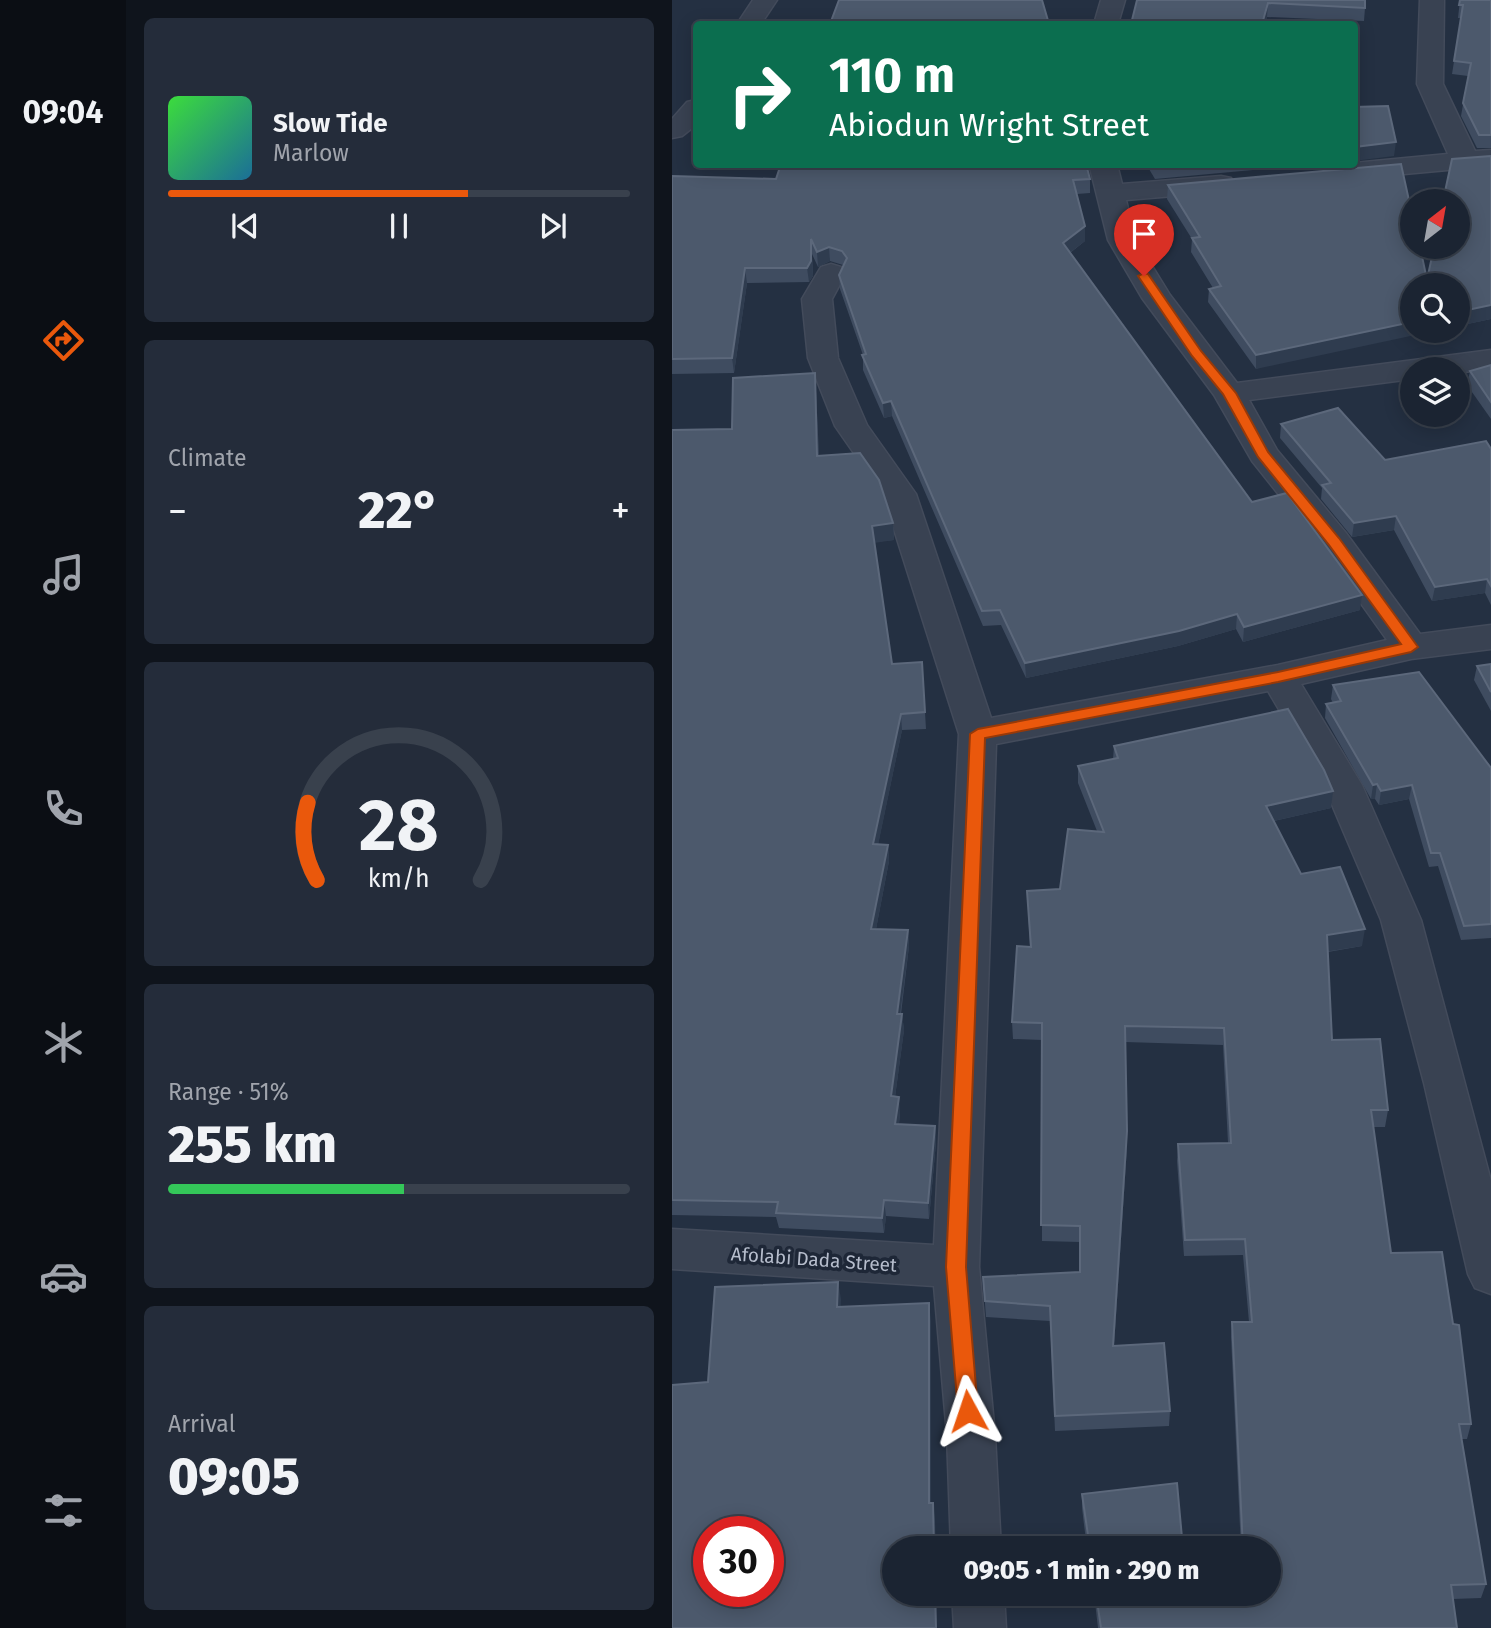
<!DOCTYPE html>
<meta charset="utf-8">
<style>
:root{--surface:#1b2432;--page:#242c3a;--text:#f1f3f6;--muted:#a0a4ac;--line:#39414d;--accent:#ea580c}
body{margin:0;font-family:"Fira Sans",sans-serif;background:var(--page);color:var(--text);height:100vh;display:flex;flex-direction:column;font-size:26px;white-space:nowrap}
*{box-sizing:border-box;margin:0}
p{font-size:23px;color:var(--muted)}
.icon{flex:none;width:38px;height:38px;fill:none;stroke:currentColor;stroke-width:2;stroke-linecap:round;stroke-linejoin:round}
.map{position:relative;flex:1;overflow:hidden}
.sheet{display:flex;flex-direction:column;gap:18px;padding:18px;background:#0f141c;width:546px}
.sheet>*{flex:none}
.top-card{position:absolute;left:21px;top:21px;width:665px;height:147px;border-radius:7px;box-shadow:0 4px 18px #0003,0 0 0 2px var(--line);background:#0b6e4f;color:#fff;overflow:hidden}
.needle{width:46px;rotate:31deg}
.fabs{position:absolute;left:728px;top:189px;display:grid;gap:14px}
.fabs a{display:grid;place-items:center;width:70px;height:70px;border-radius:50%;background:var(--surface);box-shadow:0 4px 18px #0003,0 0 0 2px var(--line);font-size:35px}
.speed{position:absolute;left:21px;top:1516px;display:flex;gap:14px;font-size:35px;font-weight:700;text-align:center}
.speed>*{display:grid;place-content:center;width:91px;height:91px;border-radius:50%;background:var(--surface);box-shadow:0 4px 18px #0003,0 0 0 2px var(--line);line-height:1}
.speed .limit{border:10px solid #d22;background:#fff;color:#111}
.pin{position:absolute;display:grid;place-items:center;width:60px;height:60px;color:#fff;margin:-72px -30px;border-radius:50% 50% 50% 0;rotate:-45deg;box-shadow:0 0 7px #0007}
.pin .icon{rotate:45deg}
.me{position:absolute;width:77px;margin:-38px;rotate:355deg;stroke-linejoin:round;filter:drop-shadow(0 0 5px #0008)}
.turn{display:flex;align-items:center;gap:24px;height:147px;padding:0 21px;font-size:32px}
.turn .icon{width:91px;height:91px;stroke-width:2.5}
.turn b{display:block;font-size:49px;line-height:60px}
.big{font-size:52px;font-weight:800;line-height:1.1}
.sheet .widget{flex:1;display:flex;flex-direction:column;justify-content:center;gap:10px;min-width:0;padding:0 24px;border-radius:10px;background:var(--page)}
.sheet .dial{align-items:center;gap:0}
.dial svg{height:182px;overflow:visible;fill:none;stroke:var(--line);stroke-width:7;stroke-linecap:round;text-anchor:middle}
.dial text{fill:var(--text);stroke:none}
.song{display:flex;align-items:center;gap:21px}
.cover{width:84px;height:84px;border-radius:10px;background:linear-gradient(135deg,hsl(120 70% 55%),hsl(200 70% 35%))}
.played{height:7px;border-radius:4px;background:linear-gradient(90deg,var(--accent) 65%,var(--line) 65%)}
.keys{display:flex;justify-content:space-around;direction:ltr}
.heat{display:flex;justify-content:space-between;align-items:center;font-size:38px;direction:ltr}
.charge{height:10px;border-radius:5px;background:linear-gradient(90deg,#34c759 51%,var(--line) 0)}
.trip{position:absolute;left:210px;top:1536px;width:399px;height:70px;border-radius:35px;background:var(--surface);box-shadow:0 4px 18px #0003,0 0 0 2px var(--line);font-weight:800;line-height:70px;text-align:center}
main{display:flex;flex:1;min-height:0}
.tabs{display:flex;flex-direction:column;width:126px;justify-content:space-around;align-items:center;background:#0b0e14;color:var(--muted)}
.tabs .icon{width:49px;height:49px}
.tabs .current{color:var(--accent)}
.tabs b{font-size:32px;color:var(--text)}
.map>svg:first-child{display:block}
</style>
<main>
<nav class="tabs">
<b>09:04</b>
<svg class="icon current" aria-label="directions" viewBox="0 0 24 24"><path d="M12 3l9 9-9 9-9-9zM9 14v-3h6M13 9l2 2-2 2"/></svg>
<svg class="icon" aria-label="music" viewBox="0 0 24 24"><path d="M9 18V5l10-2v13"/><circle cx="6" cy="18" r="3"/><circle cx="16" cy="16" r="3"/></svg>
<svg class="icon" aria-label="phone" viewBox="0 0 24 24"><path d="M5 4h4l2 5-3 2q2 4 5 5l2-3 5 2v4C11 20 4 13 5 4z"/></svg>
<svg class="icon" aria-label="climate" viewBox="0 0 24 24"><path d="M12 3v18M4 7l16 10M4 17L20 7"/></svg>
<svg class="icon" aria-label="car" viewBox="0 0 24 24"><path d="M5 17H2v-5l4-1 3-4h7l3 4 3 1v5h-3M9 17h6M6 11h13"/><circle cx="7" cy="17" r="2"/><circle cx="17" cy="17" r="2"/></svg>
<svg class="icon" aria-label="filters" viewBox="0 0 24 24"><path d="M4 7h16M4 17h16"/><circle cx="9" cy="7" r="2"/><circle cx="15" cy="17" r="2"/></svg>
</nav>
<section class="sheet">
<div class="widget">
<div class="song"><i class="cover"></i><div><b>Slow Tide</b><p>Marlow</p></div></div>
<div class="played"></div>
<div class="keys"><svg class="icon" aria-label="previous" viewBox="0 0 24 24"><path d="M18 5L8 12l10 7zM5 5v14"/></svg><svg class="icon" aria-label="pause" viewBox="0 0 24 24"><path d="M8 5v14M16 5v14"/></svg><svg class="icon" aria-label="next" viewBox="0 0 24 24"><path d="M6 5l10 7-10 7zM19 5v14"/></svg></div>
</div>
<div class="widget"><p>Climate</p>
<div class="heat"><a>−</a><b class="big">22°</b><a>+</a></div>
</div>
<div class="widget dial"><svg viewBox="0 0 100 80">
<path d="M14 69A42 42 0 1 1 86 69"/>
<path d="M14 69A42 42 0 0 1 10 35" stroke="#ea580c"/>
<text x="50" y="56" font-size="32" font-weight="700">28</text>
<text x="50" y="72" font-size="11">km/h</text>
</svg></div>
<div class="widget"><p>Range · 51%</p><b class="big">255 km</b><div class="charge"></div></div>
<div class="widget"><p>Arrival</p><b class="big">09:05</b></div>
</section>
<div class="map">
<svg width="819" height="1628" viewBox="0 0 819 1628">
<rect width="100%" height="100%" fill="#243042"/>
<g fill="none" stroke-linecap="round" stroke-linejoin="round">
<!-- street casing -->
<g stroke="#434b5b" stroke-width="3">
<g id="street">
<path d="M 81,0 L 105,0 L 89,24 L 65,24 Z"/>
<path d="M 429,0 L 453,0 L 446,24 L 422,24 Z"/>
<path d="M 748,0 L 772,0 L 771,84 L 803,151 L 819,150 L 819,166 L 678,179 L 668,177 L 664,171 L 671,164 L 776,154 L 745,84 Z"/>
<path d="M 24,100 L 24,125 L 10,136 L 0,138 L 0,119 L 15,102 Z"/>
<path d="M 417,164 L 445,164 L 450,184 L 549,176 L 559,178 L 563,184 L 559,190 L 549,192 L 454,200 L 464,240 L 498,295 L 565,383 L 819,350 L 819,368 L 786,373 L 786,369 L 740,369 L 740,379 L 577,400 L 605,450 L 674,533 L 748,634 L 819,625 L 819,649 L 739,659 L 629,684 L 690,785 L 749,920 L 819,1181 L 819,1294 L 803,1288 L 796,1274 L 752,1083 L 709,920 L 652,786 L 596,691 L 324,744 L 307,1267 L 323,1435 L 329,1549 L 279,1549 L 275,1435 L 262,1286 L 0,1269 L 0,1229 L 262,1245 L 287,734 L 211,495 L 163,426 L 136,358 L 130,299 L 149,267 L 159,264 L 169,267 L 174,273 L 160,299 L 166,358 L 195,425 L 244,494 L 319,718 L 606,665 L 715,640 L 650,549 L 580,461 L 542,395 L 470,298 L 436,240 Z"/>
<path d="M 280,1594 L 332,1594 L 334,1628 L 282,1628 Z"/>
</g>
</g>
<!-- street -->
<use href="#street" fill="#394252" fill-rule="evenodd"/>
</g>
<!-- wall -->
<g fill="#3f4c60">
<path d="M 465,0 L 693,0 L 693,8 L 692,21 L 595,17 L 593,24 L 459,24 Z"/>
<path d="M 788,0 L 819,0 L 819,148 L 805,148 L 789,116 L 796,76 L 780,74 L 789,18 L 786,18 Z"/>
<path d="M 819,156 L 819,319 L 786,326 L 786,285 L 584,369 L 536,302 L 537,289 L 541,288 L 519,252 L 520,239 L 495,199 L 496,185 L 755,280 Z"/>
<path d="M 474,164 L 646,164 L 483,179 Z"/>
<path d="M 0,176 L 104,179 L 418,179 L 418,193 L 405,194 L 413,241 L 398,253 L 580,502 L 688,610 L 571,642 L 564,629 L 506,646 L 354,678 L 329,625 L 311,626 L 220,416 L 212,418 L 191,370 L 191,355 L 168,289 L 167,275 L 171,265 L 158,261 L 146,267 L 140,254 L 141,276 L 137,282 L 75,283 L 62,373 L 0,374 Z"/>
<path d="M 819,365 L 819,419 L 795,385 L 798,371 Z"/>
<path d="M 143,373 L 144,390 L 147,456 L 221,523 L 222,540 L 202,542 L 220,664 L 250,662 L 254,729 L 230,730 L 206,844 L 216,845 L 217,861 L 204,929 L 236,930 L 237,946 L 229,1014 L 230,1014 L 232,1030 L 223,1097 L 228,1113 L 227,1124 L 263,1126 L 264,1142 L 257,1219 L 214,1216 L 212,1233 L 107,1228 L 104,1217 L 0,1215 L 0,430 L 60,429 Z"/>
<path d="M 609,424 L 713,460 L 819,449 L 819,605 L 813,593 L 760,601 L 722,530 L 680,537 L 649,499 L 650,488 L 608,438 Z"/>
<path d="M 819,664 L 819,711 L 802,680 L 805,666 Z"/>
<path d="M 661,685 L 819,768 L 819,938 L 789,940 L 766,866 L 757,867 L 737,799 L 707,805 L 703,799 L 699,799 L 653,718 L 654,704 L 661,703 L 659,699 Z"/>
<path d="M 442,746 L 659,808 L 602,821 L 629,874 L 690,946 L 656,952 L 660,1040 L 716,1110 L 713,1127 L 701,1127 L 719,1253 L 781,1324 L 799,1424 L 795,1439 L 790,1439 L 814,1584 L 809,1598 L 781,1599 L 785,1628 L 426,1628 L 422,1594 L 597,1594 L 597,1549 L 569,1549 L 559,1337 L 560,1322 L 577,1322 L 571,1255 L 512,1256 L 505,1161 L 506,1144 L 556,1143 L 551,1045 L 453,1042 L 455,1147 L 442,1346 L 498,1411 L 497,1426 L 383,1431 L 378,1321 L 314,1317 L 311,1277 L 408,1272 L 408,1242 L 370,1241 L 370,1040 L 341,1039 L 340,1022 L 358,947 L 355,891 L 388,889 L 425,831 L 406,783 L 406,766 L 441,759 Z"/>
<path d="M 410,1494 L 511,1549 L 415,1549 L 410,1508 Z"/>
</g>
<!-- shaded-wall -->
<g fill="#2f3c4f">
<path d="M 596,3 L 595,17 L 593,24 L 590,24 Z"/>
<path d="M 724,142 L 722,156 L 682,161 L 682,147 Z"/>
<path d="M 413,226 L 413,241 L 391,258 L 391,243 Z"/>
<path d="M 139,239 L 141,276 L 137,282 L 135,268 Z"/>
<path d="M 157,247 L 158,261 L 146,267 L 145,252 Z"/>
<path d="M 73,268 L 75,283 L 62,373 L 60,358 Z"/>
<path d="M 819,305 L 819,319 L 786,326 L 786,312 Z"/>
<path d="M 740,322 L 740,331 L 762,331 L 584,369 L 584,355 Z"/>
<path d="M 143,373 L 144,390 L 147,473 L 145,456 Z"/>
<path d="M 219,401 L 220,416 L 212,418 L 211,403 Z"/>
<path d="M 724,516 L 722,530 L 680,537 L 682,523 Z"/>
<path d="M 221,523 L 222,540 L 202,543 L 200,526 Z"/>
<path d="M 815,579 L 813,593 L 760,601 L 763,587 Z"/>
<path d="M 690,595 L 688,610 L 571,642 L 572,627 Z"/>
<path d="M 565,614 L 564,629 L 506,646 L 354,678 L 353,663 Z"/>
<path d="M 229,714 L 230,730 L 203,860 L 201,844 Z"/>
<path d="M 705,784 L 703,799 L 699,799 L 701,785 Z"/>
<path d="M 740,785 L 737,799 L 707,805 L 709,791 Z"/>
<path d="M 661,791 L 659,808 L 593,823 L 594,806 Z"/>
<path d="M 216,845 L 217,861 L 201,945 L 199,929 Z"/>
<path d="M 693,929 L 690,946 L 652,952 L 655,935 Z"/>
<path d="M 236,930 L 237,946 L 226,1030 L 225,1014 Z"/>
<path d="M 230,1014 L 232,1030 L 221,1112 L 219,1096 Z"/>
<path d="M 227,1097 L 228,1113 L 225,1140 L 223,1124 Z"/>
<path d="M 263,1126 L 264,1142 L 257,1219 L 256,1203 Z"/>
<path d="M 455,1131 L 455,1147 L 441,1361 L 441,1346 Z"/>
<path d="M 212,1200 L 214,1216 L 212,1233 L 210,1218 Z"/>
<path d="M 166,1282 L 169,1299 L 168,1324 L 165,1307 Z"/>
<path d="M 257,1303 L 259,1321 L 259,1519 L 257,1503 Z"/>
<path d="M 261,1503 L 263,1519 L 264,1549 L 262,1549 Z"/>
<path d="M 263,1594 L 265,1594 L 265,1628 L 264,1628 Z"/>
</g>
<!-- building -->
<g fill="#4c596c" stroke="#5c687b" stroke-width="2" fill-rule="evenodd">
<path d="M 167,0 L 370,0 L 377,24 L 158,24 Z"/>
<path d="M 465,0 L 693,0 L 693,8 L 596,3 L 590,24 L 459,24 Z"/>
<path d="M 788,0 L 819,0 L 819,135 L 807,135 L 791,103 L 799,63 L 782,61 L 791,5 L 787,5 Z"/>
<path d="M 716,106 L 724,142 L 682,147 L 682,107 Z"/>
<path d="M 819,156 L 819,305 L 786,312 L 786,285 L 740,285 L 740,322 L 584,355 L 537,289 L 549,286 L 520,238 L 528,237 L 496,185 L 729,164 L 740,214 L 740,247 L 748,247 L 755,280 L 762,247 L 786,247 L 786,201 L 771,201 L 780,159 Z"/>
<path d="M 109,164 L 414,164 L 418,179 L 401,180 L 413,226 L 391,243 L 580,502 L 615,493 L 690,595 L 572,627 L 565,614 L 507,631 L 353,663 L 328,610 L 310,611 L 219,401 L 211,403 L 190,355 L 194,354 L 167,275 L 175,258 L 170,251 L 157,247 L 145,252 L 139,239 L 139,261 L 135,268 L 73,268 L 60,358 L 0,359 L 0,176 L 104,179 Z"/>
<path d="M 819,365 L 819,402 L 798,371 Z"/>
<path d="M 143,373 L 145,456 L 188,453 L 207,480 L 221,523 L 200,526 L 220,664 L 250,662 L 253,712 L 229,714 L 201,844 L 216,845 L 199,929 L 236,930 L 225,1014 L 230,1014 L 219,1096 L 227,1097 L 223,1124 L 263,1126 L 256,1203 L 212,1200 L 210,1218 L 104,1213 L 106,1202 L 0,1200 L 0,430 L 60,429 L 61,378 Z"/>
<path d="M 666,408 L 713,460 L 814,441 L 819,449 L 819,586 L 815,579 L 763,587 L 724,516 L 682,523 L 650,485 L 659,483 L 609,424 Z"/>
<path d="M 819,664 L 819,692 L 805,666 Z"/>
<path d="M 747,672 L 819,768 L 819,924 L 792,926 L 768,853 L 759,853 L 740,785 L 709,791 L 705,784 L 701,785 L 654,704 L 669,701 L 661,685 Z"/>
<path d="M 616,709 L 652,770 L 661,791 L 594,806 L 629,874 L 668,867 L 693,929 L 655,935 L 660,1040 L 708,1039 L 716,1110 L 699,1110 L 719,1253 L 770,1252 L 781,1324 L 787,1325 L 799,1424 L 787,1424 L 814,1584 L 779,1585 L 785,1628 L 429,1628 L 424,1594 L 597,1594 L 597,1549 L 571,1549 L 560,1322 L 580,1322 L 573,1239 L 513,1240 L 506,1144 L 559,1143 L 552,1028 L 453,1026 L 455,1131 L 441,1346 L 492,1343 L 498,1411 L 383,1416 L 378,1306 L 313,1301 L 311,1277 L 408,1272 L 408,1226 L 369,1225 L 370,1023 L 340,1022 L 345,946 L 359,947 L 355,891 L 388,889 L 396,829 L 432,832 L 406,766 L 446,758 L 442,746 Z"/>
<path d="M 166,1282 L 165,1307 L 257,1303 L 257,1503 L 261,1503 L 262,1549 L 222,1549 L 222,1594 L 263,1594 L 264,1628 L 0,1628 L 0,1385 L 36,1382 L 43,1287 ZM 37,1531 L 96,1531 L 96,1591 L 37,1591 Z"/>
<path d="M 505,1483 L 511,1549 L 418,1549 L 410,1494 Z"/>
</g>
<!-- route -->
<path fill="#ea580c" stroke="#983908" stroke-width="2" d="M 472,273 L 476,274 L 529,351 L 564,393 L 596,452 L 667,538 L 746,647 L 739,652 L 606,682 L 313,738 L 294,1267 L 306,1411 L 304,1418 L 296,1421 L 289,1418 L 286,1411 L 274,1267 L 298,734 L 306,729 L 606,672 L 729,644 L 657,545 L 586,457 L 551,394 L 520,356 L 466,276 Z"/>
<g text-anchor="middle" stroke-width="7" stroke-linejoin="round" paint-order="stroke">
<!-- street labels -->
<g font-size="19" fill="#b6bdcc" stroke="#1e2737">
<text transform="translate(142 1259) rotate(4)" y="7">Afolabi Dada Street</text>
</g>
</g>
</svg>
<div class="fabs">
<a><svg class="needle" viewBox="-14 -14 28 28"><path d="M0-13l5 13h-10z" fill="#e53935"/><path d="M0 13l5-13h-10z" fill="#a0a4ac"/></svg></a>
<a><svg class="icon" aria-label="search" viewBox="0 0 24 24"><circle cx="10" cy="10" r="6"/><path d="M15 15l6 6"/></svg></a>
<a><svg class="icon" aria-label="layers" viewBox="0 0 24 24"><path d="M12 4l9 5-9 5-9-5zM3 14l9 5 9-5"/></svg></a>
</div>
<div class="speed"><div class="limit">30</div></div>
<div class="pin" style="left:472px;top:276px;background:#d93025"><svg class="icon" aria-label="arrive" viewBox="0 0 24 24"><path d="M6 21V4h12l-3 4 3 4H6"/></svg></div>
<svg class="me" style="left:296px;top:1411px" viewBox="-20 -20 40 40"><path d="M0-17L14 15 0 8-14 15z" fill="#ea580c" stroke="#fff" stroke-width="4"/></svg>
<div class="trip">09:05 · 1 min · 290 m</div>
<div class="top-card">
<div class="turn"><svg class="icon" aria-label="right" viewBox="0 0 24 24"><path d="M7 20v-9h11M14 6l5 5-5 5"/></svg><div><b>110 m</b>Abiodun Wright Street</div></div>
</div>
</div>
</main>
